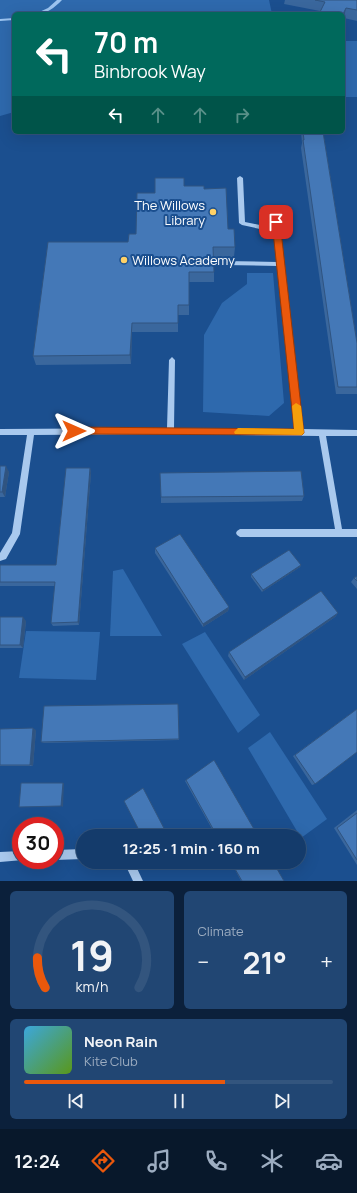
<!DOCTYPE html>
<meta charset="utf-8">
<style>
:root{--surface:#143b6b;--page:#214673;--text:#f1f3f6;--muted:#9dadc1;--line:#33557e;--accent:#ea580c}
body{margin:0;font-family:Manrope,sans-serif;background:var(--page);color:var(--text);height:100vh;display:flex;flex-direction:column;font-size:15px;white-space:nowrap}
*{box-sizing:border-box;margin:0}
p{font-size:13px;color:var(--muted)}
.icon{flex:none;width:22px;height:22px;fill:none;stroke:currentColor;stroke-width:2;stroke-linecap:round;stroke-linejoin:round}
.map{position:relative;height:881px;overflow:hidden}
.sheet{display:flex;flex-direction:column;gap:10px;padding:10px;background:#0b203b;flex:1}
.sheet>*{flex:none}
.banner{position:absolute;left:12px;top:12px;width:333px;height:122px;border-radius:6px;box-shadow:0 4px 16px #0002,0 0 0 1px var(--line);background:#00695c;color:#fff;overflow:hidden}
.speed{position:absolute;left:12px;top:817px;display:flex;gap:8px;font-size:20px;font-weight:700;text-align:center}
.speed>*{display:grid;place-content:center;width:52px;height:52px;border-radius:50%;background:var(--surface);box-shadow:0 4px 16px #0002,0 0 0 1px var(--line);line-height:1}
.speed .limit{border:6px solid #d22;background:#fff;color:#111}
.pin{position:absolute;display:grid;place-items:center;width:34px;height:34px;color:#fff;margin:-17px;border-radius:8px;box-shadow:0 2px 6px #0006}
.me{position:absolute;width:44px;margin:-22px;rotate:90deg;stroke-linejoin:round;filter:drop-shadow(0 0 3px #0008)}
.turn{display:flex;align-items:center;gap:14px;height:84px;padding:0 16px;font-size:18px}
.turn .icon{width:52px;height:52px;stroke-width:2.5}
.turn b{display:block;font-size:28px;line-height:34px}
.lanes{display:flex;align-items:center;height:38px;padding:0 16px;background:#0003;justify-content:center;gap:20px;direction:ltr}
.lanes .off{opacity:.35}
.big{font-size:30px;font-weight:700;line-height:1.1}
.sheet .widget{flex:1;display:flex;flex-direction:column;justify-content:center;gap:6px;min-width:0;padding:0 14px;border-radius:6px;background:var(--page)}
.sheet .dial{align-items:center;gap:0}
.dial svg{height:104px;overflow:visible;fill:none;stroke:var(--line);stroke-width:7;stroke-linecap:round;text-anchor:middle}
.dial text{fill:var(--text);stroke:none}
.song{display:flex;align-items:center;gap:12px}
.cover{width:48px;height:48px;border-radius:6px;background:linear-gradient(135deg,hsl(200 70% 55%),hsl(90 70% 35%))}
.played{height:4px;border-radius:2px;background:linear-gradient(90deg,var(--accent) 65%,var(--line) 65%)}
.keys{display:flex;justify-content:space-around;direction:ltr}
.heat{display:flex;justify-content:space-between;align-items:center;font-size:22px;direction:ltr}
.sheet .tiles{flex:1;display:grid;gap:10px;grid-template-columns:1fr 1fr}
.widget:last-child{grid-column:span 2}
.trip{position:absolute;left:76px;top:829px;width:230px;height:40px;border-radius:20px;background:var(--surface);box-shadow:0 4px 16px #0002,0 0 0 1px var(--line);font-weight:700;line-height:40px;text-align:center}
.tabs{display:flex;height:64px;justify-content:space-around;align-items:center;background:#08182b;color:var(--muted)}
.tabs .icon{width:28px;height:28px}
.tabs .current{color:var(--accent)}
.tabs b{font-size:18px;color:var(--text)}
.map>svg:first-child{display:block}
</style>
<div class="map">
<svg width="357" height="881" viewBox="0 0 357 881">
<rect width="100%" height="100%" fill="#1b4f8f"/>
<!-- green -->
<g fill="#2e69ad">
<path d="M 0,0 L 269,0 L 272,14 L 14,14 L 14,112 L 0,116 Z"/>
<rect x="343" y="41" width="14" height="56"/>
<path d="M 247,273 L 273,273 L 284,403 L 269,416 L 203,412 L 204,335 L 222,303 L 247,284 Z"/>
<path d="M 123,569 L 162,636 L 110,636 L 113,571 Z"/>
<path d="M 26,631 L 100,632 L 96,680 L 19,678 Z"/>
<path d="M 205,632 L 260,715 L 238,733 L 182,644 Z"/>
<path d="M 270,732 L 327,819 L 301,838 L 248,748 Z"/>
</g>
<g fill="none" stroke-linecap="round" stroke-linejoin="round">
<!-- stream -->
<g fill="#9cc4f0" fill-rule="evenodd">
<path d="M 57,0 L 62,0 C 54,8 47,14 35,14 L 48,8 Z"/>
<path d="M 14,18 L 14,20 L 0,21 L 0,19 Z"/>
</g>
<!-- minor -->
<g fill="#a9c9ee" fill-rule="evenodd">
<path d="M 240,176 L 243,178 L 245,222 L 274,228 L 274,221 L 276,220 L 279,222 L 302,429 L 357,430 L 357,436 L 326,436 L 342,529 L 357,529 L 357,537 L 240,537 L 237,535 L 236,533 L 237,531 L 240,529 L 335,529 L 319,436 L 170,434 L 34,435 L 20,534 L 6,559 L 0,561 L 0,553 L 12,533 L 27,435 L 0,435 L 0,429 L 167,428 L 169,360 L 172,357 L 175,360 L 174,428 L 295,429 L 278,266 L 224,265 L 221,263 L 224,261 L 277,262 L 274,232 L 242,225 L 239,223 L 237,178 Z"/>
<path d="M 83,849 L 83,859 L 55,860 L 55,850 Z"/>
<path d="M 21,851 L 21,860 L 23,860 L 0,862 L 0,852 Z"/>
<path d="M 124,862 L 134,862 L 143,881 L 133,881 Z"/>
</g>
</g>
<!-- wall -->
<g fill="#3a679d">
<path d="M 285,0 L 357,0 L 357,21 L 344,18 L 320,11 L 284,4 Z"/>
<path d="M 301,132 L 323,132 L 357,343 L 357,394 L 336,394 L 301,148 L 302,143 Z"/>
<path d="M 204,189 L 228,229 L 235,247 L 234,257 L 214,257 L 214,282 L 189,282 L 189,315 L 178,315 L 178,332 L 132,332 L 131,364 L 36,365 L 33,356 L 128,242 L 136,234 L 155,193 Z"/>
<path d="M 0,466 L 9,472 L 5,497 L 0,497 Z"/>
<path d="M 90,468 L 91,473 L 79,625 L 53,626 L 51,623 L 55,586 L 0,586 L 0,565 L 56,565 Z"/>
<path d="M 304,496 L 302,501 L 161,503 L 161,497 Z"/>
<path d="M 155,548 L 229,607 L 228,611 L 203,627 L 155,553 Z"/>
<path d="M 301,565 L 300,567 L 262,592 L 251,577 L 251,574 Z"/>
<path d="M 357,576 L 357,589 L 351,582 L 354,578 Z"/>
<path d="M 338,613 L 335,617 L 244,680 L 228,656 L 229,652 Z"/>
<path d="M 0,617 L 26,621 L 23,648 L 0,648 Z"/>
<path d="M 178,704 L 179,740 L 44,743 L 41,742 Z"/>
<path d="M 357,709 L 315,784 L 312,785 L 293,756 Z"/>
<path d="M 0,729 L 36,730 L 33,766 L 0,766 Z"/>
<path d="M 186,780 L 258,836 L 216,836 L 185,781 Z"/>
<path d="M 357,810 L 357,865 L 334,828 Z"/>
<path d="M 231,862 L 273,862 L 284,881 L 241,881 Z"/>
</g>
<!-- shaded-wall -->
<g fill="#305480">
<path d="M 346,8 L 344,18 L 343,20 L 343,14 Z"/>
<path d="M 132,323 L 132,332 L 131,364 L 130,355 Z"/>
<path d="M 6,466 L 9,472 L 5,497 L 2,492 Z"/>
<path d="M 90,468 L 91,473 L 79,625 L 78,622 Z"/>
<path d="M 301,565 L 300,567 L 262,592 L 263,590 Z"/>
<path d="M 229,607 L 228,611 L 203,627 L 203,624 Z"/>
<path d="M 338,613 L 335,617 L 244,680 L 245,677 Z"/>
<path d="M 23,617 L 26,621 L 23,648 L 20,645 Z"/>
<path d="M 33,728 L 36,730 L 33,766 L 30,765 Z"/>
<path d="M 63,783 L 64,783 L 63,807 L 61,806 Z"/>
</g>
<!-- building -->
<g fill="#4478b7" stroke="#305480">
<path d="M 315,0 L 357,0 L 357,10 L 346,8 L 343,14 L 319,14 L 325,2 Z"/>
<path d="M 303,132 L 323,132 L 357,343 L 357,387 L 338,387 L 303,140 L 304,140 Z"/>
<path d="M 155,178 L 184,178 L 184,186 L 204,186 L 204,189 L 226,188 L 228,229 L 234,229 L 235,247 L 213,247 L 214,272 L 189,272 L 189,305 L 178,305 L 178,323 L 132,323 L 130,355 L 33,356 L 48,242 L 128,242 L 129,234 L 136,234 L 137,193 L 155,193 Z"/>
<path d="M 0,466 L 6,466 L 2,492 L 0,492 Z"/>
<path d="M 66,468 L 90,468 L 78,622 L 51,623 L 55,582 L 0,582 L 0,565 L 56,565 Z"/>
<path d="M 301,471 L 304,496 L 161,497 L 160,473 Z"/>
<path d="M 180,534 L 229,607 L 203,624 L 155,548 Z"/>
<path d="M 289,550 L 301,565 L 263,590 L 251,574 Z"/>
<path d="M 357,576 L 357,581 L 354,578 Z"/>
<path d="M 321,591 L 338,613 L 245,677 L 229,652 Z"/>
<path d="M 0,617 L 23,617 L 20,645 L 0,645 Z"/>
<path d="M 178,704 L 179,739 L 41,742 L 44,706 Z"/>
<path d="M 357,709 L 357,752 L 315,784 L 295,755 Z"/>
<path d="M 33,728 L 30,765 L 0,765 L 0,729 Z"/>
<path d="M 214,760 L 258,836 L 217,836 L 186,780 Z"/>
<path d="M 21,783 L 63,783 L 61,806 L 19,807 Z"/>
<path d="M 143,788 L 168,836 L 142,836 L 124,801 Z"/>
<path d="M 357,813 L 357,860 L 337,828 Z"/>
<path d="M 155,862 L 168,862 L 159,869 Z"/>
<path d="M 231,862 L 273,862 L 284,881 L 242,881 Z"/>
</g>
<!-- route -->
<path fill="#ea580c" stroke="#983908" d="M 276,220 L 280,222 L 304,433 L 302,435 L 71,434 L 71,428 L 74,427 L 294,429 L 272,222 Z"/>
<!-- slow -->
<path fill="#f59e0b" d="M 296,403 L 301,406 L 304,433 L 302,435 L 235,434 L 234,432 L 238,428 L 294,429 L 292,406 Z"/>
<!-- markers -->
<g fill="#ffd166" stroke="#1b4f8f" stroke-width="1.5">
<circle cx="213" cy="212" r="4"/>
<circle cx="124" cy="260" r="4"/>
</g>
<g text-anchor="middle" stroke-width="4" stroke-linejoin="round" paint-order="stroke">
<!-- poi labels -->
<g font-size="13" fill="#fff" stroke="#1b4f8f" text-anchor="end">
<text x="205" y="210">The Willows<tspan x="205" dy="15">Library</tspan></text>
<text x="132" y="265" text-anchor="start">Willows Academy</text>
</g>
</g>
</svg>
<div class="speed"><div class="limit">30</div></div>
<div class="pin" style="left:276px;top:222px;background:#d93025"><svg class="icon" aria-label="arrive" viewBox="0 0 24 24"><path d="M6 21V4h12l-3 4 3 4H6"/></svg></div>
<svg class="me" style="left:74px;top:431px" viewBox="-20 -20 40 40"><path d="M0-17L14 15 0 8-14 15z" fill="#ea580c" stroke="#fff" stroke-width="4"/></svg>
<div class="trip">12:25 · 1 min · 160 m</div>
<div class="banner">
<div class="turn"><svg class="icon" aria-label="left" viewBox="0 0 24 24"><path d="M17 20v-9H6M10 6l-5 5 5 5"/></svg><div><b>70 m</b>Binbrook Way</div></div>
<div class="lanes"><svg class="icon" aria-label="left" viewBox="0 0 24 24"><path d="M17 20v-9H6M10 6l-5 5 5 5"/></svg><svg class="icon off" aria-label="ahead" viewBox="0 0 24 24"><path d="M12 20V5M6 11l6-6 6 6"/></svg><svg class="icon off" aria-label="ahead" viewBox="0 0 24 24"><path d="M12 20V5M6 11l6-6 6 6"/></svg><svg class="icon off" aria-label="right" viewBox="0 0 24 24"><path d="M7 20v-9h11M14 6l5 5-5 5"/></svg></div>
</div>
</div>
<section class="sheet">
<div class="tiles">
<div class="widget dial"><svg viewBox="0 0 100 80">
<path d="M14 69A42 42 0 1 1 86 69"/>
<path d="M14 69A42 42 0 0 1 8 46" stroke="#ea580c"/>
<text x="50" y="56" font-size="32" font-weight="700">19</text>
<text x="50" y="72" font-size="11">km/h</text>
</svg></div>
<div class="widget"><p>Climate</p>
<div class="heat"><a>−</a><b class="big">21°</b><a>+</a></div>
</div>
<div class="widget">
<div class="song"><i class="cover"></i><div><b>Neon Rain</b><p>Kite Club</p></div></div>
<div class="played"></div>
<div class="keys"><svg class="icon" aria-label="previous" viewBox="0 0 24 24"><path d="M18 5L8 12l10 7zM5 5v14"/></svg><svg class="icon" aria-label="pause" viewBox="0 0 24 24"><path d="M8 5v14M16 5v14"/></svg><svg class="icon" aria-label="next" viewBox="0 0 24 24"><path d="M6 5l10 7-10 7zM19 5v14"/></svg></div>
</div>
</div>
</section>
<nav class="tabs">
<b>12:24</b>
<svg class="icon current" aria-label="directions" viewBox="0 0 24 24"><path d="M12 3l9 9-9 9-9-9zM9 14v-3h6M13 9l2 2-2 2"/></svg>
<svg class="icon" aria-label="music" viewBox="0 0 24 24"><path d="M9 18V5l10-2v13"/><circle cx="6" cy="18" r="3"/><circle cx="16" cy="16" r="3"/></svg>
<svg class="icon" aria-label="phone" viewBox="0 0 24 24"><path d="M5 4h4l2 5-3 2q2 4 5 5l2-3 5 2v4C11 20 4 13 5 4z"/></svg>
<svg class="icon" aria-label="climate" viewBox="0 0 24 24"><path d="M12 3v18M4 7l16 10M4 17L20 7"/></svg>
<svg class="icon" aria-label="car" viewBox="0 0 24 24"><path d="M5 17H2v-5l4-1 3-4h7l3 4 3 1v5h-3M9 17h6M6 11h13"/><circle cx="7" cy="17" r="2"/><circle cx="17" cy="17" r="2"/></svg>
</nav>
